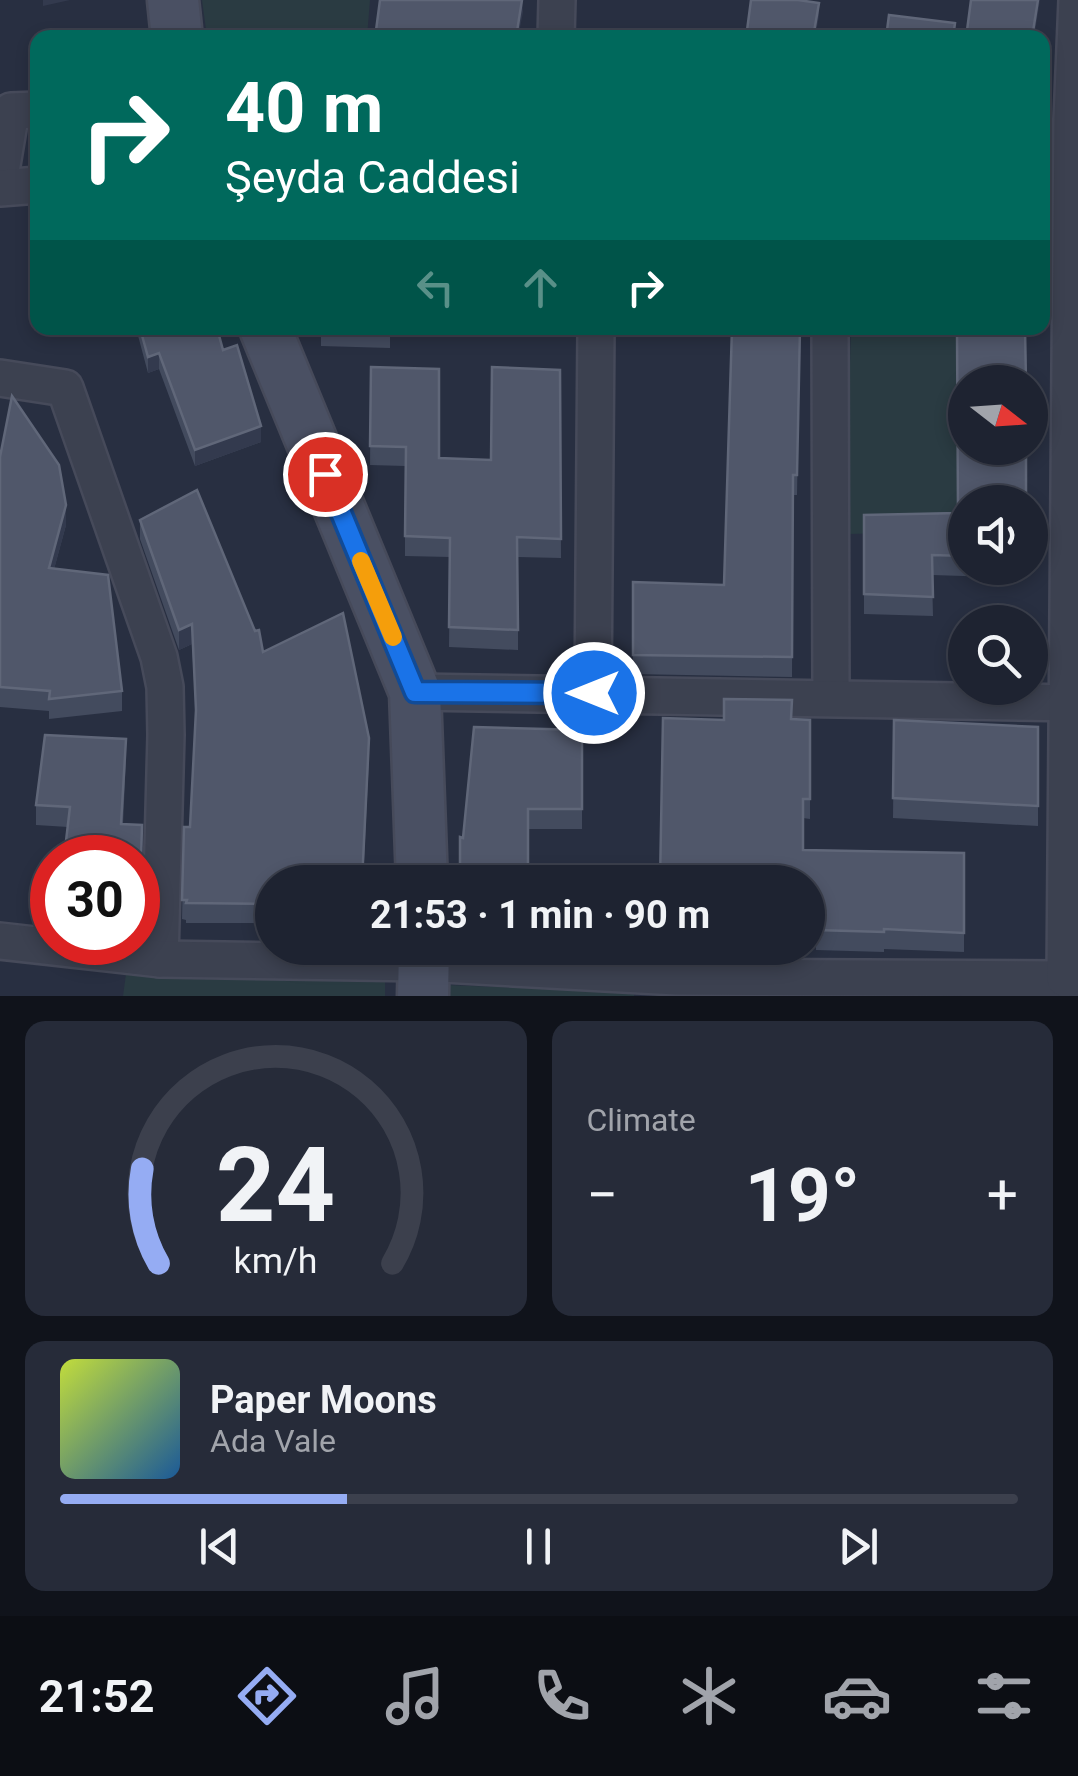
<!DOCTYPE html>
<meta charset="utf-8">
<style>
:root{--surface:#1e2331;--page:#262b39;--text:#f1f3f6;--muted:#a1a4ab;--line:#3c404d;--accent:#95acf3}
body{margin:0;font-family:Roboto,sans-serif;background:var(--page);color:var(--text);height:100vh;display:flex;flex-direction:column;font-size:38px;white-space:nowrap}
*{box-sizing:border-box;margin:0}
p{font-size:32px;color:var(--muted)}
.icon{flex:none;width:55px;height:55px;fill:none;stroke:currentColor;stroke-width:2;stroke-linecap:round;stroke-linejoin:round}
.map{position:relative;height:996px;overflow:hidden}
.side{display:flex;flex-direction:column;gap:25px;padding:25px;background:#10131b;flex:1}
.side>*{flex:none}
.top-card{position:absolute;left:30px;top:30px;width:1020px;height:305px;border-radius:20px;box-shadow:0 5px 15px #0003,0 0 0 2px var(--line);background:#00695c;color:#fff;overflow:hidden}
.needle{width:65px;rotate:107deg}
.fabs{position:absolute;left:948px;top:365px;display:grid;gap:20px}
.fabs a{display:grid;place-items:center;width:100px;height:100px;border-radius:50%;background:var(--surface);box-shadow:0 5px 15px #0003,0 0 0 2px var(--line);font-size:50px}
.speed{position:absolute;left:30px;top:835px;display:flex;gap:20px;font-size:50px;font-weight:700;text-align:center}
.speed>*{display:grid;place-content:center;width:130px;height:130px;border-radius:50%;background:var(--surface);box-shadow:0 5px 15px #0003,0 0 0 2px var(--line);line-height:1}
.speed .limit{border:15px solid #d22;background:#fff;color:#111}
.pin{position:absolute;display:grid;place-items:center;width:85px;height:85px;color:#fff;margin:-42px;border:5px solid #fff;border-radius:50%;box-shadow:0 2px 10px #0007}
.me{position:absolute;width:110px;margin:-55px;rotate:270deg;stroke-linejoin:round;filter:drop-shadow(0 0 8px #0008)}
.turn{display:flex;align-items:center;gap:35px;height:210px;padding:0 30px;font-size:45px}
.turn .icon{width:130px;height:130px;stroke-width:2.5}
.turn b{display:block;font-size:70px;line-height:85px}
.lanes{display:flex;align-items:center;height:95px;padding:0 30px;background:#0003;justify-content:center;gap:50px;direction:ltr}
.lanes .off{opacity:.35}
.big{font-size:75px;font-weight:700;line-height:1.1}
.side .card{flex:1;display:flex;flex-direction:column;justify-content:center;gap:15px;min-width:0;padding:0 35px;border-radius:20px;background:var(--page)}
.side .dial{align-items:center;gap:0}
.dial svg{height:260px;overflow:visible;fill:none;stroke:var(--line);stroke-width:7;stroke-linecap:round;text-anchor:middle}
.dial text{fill:var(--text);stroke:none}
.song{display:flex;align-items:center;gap:30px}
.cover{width:120px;height:120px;border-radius:15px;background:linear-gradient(135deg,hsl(70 70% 55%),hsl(210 70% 35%))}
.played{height:10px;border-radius:5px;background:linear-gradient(90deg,var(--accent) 30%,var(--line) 30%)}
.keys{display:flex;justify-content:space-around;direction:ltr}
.heat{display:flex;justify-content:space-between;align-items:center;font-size:55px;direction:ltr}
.side .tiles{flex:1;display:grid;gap:25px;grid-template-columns:1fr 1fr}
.card:last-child{grid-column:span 2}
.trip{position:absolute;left:255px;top:865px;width:570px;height:100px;border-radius:50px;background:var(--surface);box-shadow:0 5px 15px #0003,0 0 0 2px var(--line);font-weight:700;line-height:100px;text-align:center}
.menu{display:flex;height:160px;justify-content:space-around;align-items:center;background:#0c0e14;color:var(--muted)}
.menu .icon{width:70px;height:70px}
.menu .current{color:var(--accent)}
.menu b{font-size:45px;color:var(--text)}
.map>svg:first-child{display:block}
</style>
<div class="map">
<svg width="1078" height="996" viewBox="0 0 1078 996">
<rect width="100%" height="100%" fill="#282f41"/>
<!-- green -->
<g fill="#2a3b42">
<path d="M 202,0 L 370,0 L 367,37 L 207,37 Z"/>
<path d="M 851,328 L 959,328 L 958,532 L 845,534 Z"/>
<path d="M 126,974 L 385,981 L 385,996 L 123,996 Z"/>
<path d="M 445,985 L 634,992 L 634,996 L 445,996 Z"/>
</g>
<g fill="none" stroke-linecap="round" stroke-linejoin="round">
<!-- minor casing -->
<g stroke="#464a5a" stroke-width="40">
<g id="minor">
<path d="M 556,38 L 557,0"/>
<path d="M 0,177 L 11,111 L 38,110"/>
<path d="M 0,188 L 38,185"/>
<path d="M 830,328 L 831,697"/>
<path d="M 0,378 L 65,388 L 159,657 L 165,687 L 166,735 L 160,959"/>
<path d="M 415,692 L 1078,703"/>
<path d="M 593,693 L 596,328"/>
<path d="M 0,941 L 160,959 L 425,963 L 677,977 L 1065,979 L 1078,984"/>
<path d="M 1065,979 L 1072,119 L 1077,0"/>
</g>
</g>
<!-- secondary casing -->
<g stroke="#464a5a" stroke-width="55">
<g id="secondary">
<path d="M 173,0 L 177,38"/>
<path d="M 265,328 L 415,692 L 422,882"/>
<path d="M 423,996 L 424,948"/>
</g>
</g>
<!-- minor -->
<use href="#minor" stroke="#3c4150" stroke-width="35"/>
<!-- secondary -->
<use href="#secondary" stroke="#4a5063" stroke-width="50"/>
</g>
<!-- wall -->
<g fill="#434b5e">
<path d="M 136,328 L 217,328 L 223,350 L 261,442 L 195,466 L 159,369 L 148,373 Z"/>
<path d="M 321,328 L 390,328 L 390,348 L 321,346 Z"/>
<path d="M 800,328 L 797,495 L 793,495 L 792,677 L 633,674 L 633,582 L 724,585 Z"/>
<path d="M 371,367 L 439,458 L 491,460 L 560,370 L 561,558 L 518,557 L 518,650 L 449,647 L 450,557 L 405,556 L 405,466 L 370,465 Z"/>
<path d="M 0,457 L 66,525 L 54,569 L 122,691 L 122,711 L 49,719 L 49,711 L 0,707 Z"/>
<path d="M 965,502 L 965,568 L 1026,568 L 1026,578 L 932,575 L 933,616 L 864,614 L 864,515 L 958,513 Z"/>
<path d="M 140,520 L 263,652 L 369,758 L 363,882 L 272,882 L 272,923 L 186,923 L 186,920 L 182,919 L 184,827 L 190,827 L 196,720 L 192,644 L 179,650 L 140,539 Z"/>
<path d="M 791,719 L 810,720 L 810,819 L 803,818 L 803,850 L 964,853 L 964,952 L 884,949 L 884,952 L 816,950 L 816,943 L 808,943 L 808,882 L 724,720 Z"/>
<path d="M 894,720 L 1038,727 L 1038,826 L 893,818 Z"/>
<path d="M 582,730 L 582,829 L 528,829 L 463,838 Z"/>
<path d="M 126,758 L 123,824 L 142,825 L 140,917 L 138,917 L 138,858 L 68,827 L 36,825 L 36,805 Z"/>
</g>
<!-- shaded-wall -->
<g fill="#333a4e">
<path d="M 43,0 L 70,0 L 43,6 Z"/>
<path d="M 522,0 L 523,12 L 518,38 L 516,38 Z"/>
<path d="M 1038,0 L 1040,0 L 1034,38 L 1032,38 Z"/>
<path d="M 819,3 L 819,16 L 815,38 L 813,38 Z"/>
<path d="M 159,353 L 159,369 L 148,373 L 148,357 Z"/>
<path d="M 261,426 L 261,442 L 195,466 L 195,450 Z"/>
<path d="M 66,505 L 66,525 L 49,588 L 49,568 Z"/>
<path d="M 192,624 L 192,644 L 179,650 L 179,630 Z"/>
</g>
<!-- building -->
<g fill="#50576a" stroke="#606779" stroke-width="2.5">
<path d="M 380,0 L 522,0 L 516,38 L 375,38 Z"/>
<path d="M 751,0 L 798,0 L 819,3 L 813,38 L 746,38 Z"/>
<path d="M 971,0 L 1038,0 L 1032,38 L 966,38 Z"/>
<path d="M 889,15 L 955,23 L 953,38 L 886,38 Z"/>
<path d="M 140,328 L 217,328 L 223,350 L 237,345 L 261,426 L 195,450 L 159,353 L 148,357 Z"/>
<path d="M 732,328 L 800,328 L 797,475 L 793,475 L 792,657 L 633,655 L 633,582 L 724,585 Z"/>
<path d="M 957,328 L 1025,328 L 1026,382 L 965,382 L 965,448 L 1026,448 L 1026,502 L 965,502 L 965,556 L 932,555 L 933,597 L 864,594 L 864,515 L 958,513 Z"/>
<path d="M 371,367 L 439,369 L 439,458 L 491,460 L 492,367 L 560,370 L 561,539 L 517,537 L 518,630 L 449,627 L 450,538 L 405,536 L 406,447 L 370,446 Z"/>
<path d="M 12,396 L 59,465 L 66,505 L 49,568 L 108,575 L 122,691 L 49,699 L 50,691 L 0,687 L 0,457 Z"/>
<path d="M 197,490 L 255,631 L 259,630 L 263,652 L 343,613 L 369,738 L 362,882 L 272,882 L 272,904 L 186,903 L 187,900 L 182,900 L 184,827 L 190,827 L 196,710 L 192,624 L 179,630 L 140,520 Z"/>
<path d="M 724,699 L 792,700 L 791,719 L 810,720 L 810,799 L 803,799 L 803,850 L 964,853 L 964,933 L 884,929 L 884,932 L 816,930 L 816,924 L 808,924 L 808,882 L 660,882 L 663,718 L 724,720 Z"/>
<path d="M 894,720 L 1038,727 L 1038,806 L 893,798 Z"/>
<path d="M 474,727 L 582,730 L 582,809 L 528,809 L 528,882 L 460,882 L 460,837 L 463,838 Z"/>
<path d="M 45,735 L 126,739 L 121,824 L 142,825 L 140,897 L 138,897 L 138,858 L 64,858 L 70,807 L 36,805 Z"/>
</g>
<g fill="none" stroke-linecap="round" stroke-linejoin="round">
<!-- route casing -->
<g stroke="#114b97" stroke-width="25">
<path id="route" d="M 325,474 L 415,692 L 594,693"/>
</g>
<!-- route -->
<use href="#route" stroke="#1a73e8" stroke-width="18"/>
<!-- slow -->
<path stroke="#f59e0b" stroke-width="18" d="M 361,561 L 393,637"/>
</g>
</svg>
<div class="fabs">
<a><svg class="needle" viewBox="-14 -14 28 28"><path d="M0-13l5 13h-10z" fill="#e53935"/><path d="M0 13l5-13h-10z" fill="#a1a4ab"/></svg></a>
<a><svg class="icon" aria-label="sound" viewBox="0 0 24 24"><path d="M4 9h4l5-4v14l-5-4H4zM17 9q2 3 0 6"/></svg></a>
<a><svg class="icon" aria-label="search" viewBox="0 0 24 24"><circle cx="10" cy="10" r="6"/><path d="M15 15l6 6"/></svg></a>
</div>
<div class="speed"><div class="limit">30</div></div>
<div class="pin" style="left:325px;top:474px;background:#d93025"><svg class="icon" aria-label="arrive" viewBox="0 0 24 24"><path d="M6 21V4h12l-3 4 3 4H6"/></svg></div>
<svg class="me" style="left:594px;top:693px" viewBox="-20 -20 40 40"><circle r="17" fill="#1a73e8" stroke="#fff" stroke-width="3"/><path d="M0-11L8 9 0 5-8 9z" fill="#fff"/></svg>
<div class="trip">21:53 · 1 min · 90 m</div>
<div class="top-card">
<div class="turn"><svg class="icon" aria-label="right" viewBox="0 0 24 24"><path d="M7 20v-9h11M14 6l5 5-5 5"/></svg><div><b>40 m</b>Şeyda Caddesi</div></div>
<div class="lanes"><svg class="icon off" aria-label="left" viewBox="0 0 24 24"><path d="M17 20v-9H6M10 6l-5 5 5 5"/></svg><svg class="icon off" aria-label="ahead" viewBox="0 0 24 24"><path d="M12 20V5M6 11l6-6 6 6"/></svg><svg class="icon" aria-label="right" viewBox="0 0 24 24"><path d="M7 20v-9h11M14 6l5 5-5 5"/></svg></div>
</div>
</div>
<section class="side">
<div class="tiles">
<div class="card dial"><svg viewBox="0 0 100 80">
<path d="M14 69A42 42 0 1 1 86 69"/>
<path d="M14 69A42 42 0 0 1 9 40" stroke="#95acf3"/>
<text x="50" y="56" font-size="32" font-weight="700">24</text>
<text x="50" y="72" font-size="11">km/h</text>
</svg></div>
<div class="card"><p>Climate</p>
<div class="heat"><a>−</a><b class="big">19°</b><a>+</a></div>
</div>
<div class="card">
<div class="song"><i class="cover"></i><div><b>Paper Moons</b><p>Ada Vale</p></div></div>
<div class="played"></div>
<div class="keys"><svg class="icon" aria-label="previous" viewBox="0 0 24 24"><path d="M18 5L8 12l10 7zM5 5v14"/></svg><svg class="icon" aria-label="pause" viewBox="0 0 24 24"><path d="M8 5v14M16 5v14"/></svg><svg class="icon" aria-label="next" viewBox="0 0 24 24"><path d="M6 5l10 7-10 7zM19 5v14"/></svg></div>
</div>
</div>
</section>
<nav class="menu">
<b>21:52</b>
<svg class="icon current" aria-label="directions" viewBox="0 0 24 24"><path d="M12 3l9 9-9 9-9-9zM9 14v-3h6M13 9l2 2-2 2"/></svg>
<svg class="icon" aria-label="music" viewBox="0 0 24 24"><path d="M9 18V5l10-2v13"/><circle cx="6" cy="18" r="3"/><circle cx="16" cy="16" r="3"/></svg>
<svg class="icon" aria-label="phone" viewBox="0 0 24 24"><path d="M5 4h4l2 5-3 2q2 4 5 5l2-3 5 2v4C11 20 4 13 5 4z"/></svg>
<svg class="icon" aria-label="climate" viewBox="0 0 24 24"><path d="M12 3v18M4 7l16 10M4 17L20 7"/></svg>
<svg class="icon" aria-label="car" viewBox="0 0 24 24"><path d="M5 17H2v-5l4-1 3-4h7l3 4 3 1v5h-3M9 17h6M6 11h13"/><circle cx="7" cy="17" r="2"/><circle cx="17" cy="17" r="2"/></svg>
<svg class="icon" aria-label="filters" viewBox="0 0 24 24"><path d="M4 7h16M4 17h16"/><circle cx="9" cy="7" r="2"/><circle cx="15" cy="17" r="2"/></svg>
</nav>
